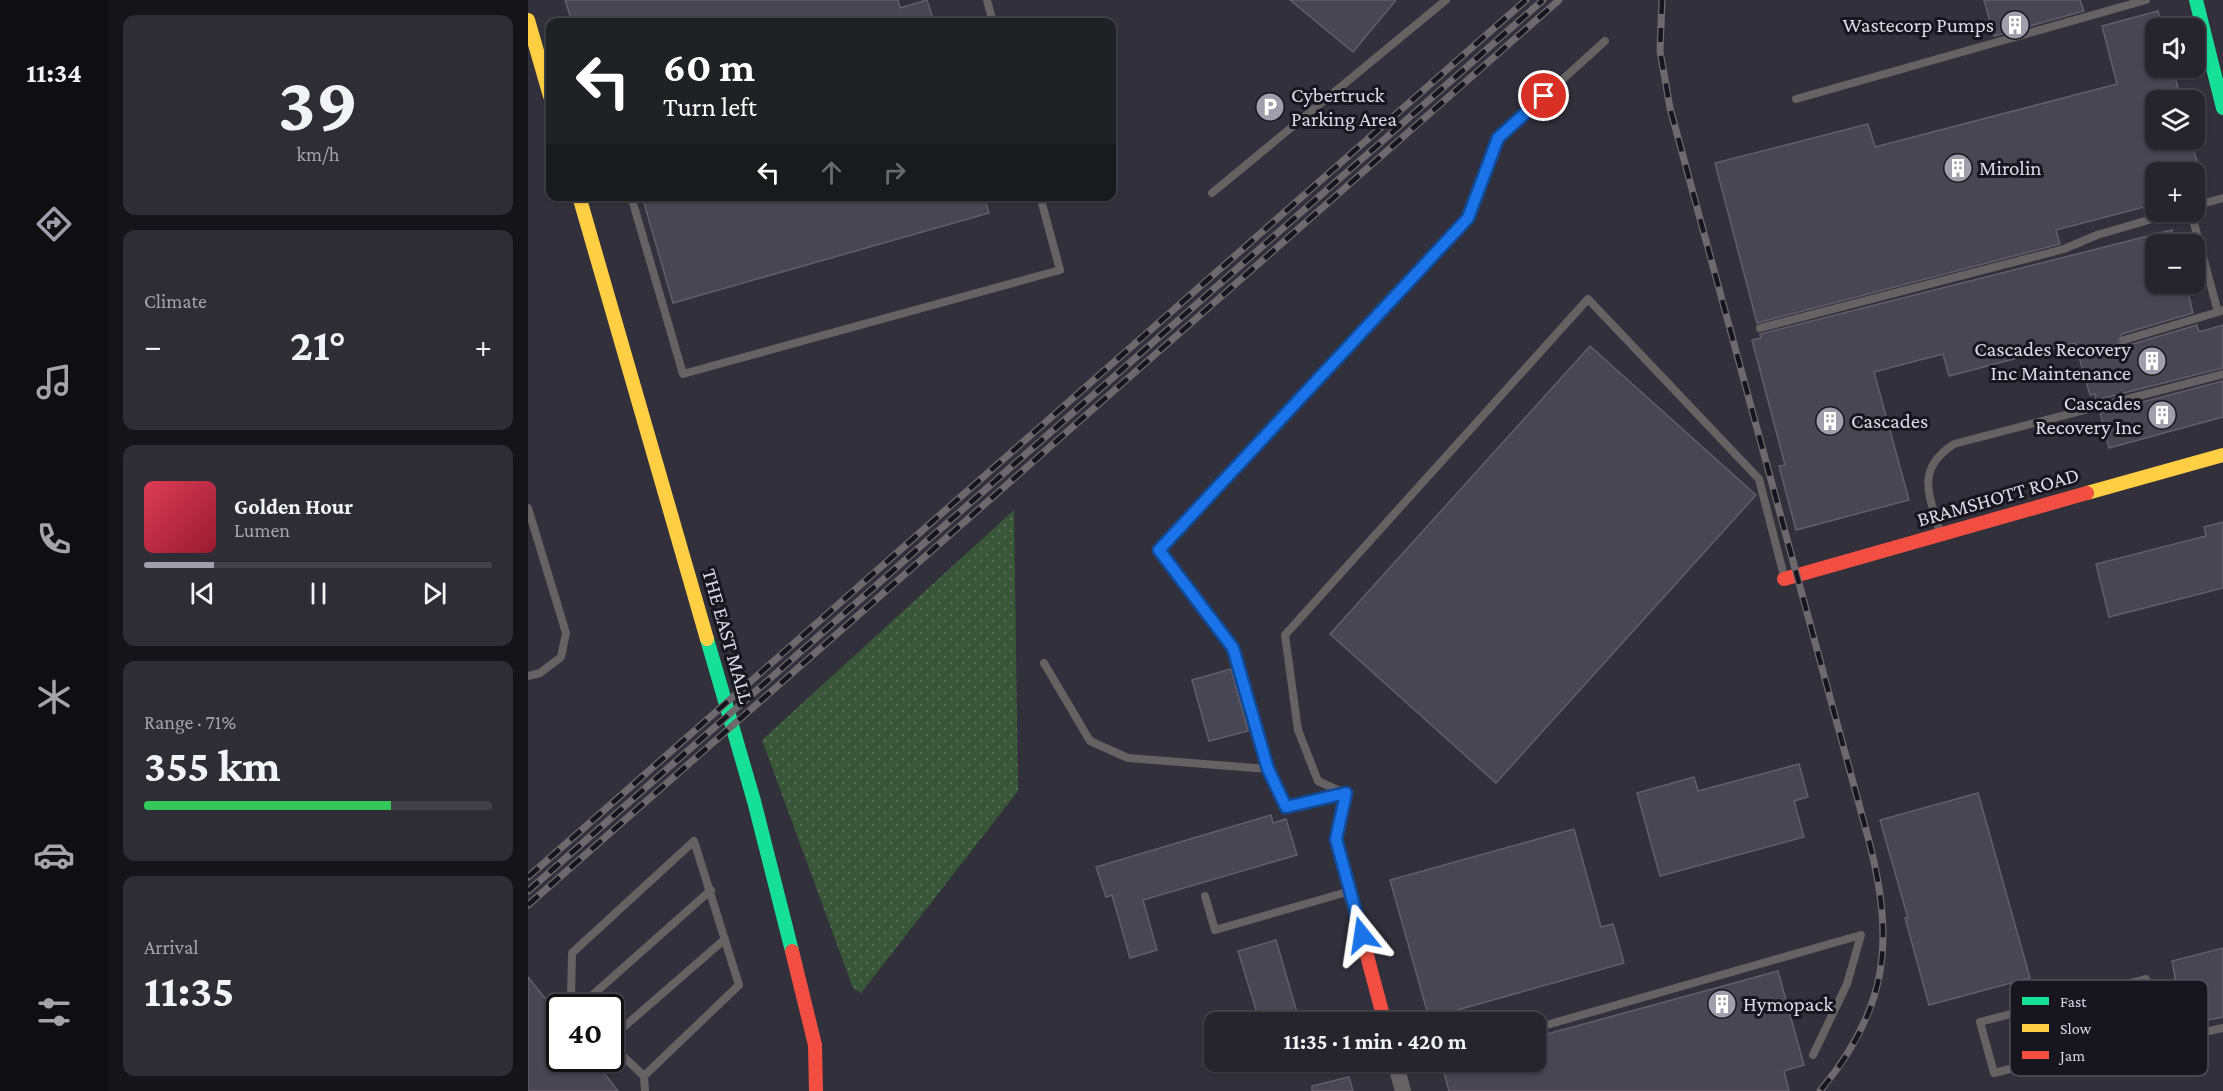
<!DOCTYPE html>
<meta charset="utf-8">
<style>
:root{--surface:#26242c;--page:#2e2c34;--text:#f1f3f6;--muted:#a4a4a9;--line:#424148;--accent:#9f9eaa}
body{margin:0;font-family:"Crimson Pro",serif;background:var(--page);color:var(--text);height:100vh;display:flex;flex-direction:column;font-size:22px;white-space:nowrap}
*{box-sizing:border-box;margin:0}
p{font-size:20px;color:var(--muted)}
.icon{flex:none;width:33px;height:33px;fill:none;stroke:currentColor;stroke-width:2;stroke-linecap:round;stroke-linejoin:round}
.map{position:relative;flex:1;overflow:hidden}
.drawer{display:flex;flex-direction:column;gap:15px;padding:15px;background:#151418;width:420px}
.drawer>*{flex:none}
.hud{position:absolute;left:18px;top:18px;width:570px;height:183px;border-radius:12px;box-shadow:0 2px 4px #0004,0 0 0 2px var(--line);background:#202124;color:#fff;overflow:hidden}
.fabs{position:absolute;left:1617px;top:18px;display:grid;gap:12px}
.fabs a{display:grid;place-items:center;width:60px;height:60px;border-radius:12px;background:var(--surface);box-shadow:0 2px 4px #0004,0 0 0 2px var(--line);font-size:30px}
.speed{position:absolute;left:18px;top:994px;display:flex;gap:12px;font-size:30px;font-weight:700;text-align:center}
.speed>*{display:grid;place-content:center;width:78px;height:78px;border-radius:50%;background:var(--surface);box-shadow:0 2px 4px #0004,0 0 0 2px var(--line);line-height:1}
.speed .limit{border:3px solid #111;border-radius:9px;background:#fff;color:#111}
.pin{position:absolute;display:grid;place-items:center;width:51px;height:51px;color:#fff;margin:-26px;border:3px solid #fff;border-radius:50%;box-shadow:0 2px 6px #0007}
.me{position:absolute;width:66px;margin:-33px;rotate:345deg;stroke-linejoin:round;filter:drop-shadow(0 0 4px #0008)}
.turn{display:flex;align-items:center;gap:21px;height:126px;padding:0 18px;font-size:27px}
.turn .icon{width:78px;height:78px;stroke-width:2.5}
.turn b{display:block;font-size:42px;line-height:51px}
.lanes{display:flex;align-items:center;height:57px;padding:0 18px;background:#0003;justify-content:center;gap:30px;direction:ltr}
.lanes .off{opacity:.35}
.big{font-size:45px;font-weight:700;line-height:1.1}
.drawer .tile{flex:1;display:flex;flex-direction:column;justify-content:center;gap:9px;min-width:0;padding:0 21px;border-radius:12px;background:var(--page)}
.drawer .dial{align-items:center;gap:0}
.dial b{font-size:78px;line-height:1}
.song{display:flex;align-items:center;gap:18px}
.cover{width:72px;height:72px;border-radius:9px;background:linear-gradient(135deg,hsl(350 70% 55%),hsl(350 70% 35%))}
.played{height:6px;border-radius:3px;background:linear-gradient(90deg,var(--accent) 20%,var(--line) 20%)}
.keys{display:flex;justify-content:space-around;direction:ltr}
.heat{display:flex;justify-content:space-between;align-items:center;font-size:33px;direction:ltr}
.charge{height:9px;border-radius:4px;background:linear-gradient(90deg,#34c759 71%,var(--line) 0)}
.trip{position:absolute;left:676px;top:1012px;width:342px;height:60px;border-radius:12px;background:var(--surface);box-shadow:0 2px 4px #0004,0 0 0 2px var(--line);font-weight:700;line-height:60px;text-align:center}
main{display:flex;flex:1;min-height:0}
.tab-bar{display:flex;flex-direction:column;width:108px;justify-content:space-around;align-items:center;background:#0f0e12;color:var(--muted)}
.tab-bar .icon{width:42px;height:42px}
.tab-bar .current{color:var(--accent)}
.tab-bar b{font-size:27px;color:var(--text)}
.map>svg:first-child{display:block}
</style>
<main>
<nav class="tab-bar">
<b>11:34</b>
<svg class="icon current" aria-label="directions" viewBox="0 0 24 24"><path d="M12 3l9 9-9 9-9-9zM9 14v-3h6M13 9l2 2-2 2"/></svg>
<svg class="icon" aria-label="music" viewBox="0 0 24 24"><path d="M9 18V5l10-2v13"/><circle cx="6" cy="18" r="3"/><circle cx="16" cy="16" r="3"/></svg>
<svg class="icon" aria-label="phone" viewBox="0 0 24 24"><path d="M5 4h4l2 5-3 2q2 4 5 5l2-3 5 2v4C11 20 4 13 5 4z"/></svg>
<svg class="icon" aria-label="climate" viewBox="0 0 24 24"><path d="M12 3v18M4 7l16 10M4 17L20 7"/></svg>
<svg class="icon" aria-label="car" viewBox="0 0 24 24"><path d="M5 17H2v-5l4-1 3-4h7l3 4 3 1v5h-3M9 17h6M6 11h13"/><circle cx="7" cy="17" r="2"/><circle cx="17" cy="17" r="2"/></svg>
<svg class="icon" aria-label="filters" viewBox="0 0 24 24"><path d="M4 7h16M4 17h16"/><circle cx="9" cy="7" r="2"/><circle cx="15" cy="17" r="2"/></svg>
</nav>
<section class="drawer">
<div class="tile dial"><b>39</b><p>km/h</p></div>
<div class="tile"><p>Climate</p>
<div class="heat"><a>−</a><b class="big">21°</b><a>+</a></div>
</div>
<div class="tile">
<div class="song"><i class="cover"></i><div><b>Golden Hour</b><p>Lumen</p></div></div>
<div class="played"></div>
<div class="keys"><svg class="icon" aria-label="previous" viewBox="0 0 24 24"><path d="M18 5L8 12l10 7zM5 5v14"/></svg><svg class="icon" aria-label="pause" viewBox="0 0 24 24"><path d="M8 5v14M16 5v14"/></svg><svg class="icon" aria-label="next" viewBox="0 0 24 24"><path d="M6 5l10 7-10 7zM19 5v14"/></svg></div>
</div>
<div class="tile"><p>Range · 71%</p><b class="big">355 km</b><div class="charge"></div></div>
<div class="tile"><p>Arrival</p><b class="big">11:35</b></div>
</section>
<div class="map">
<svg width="1695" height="1091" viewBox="0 0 1695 1091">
<defs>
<pattern id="grass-dots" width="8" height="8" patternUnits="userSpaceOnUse" patternTransform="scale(1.5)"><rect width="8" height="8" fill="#395639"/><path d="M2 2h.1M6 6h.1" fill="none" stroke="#556e56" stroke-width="1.8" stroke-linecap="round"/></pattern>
</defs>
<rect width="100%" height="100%" fill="#32303b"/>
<!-- grass -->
<path fill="url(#grass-dots)" d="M 486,510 L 490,791 L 333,993 L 325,988 L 234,740 Z"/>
<!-- building -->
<g fill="#494654" stroke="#605e68" stroke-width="1.5">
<path d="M 37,0 L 370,0 L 372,8 L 399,0 L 406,22 L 44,22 Z"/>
<path d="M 762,0 L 868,0 L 825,52 Z"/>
<path d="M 1456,0 L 1552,0 L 1556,11 L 1466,36 Z"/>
<path d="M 1630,11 L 1634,28 L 1628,28 L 1628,68 L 1645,68 L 1653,100 L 1628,100 L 1628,140 L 1663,140 L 1672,172 L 1628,172 L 1628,204 L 1528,230 L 1532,244 L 1229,323 L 1187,163 L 1340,124 L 1347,147 L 1589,84 L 1574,26 Z"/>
<path d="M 114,196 L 456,196 L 461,213 L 145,303 Z"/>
<path d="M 1644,230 L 1647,244 L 1628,244 L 1628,284 L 1658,284 L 1665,313 L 1594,334 L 1590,342 L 1598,346 L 1669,325 L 1671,332 L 1695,325 L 1695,368 L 1568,400 L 1567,394 L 1562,395 L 1547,343 L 1421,376 L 1415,354 L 1346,372 L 1381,500 L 1268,530 L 1251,466 L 1257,465 L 1224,340 L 1233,338 L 1232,334 Z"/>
<path d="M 1062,346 L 1228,495 L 968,783 L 802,634 Z"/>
<path d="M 1695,381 L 1695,417 L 1581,448 L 1572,413 Z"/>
<path d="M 1695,522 L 1695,588 L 1581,617 L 1568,564 L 1678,536 L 1676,527 Z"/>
<path d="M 703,669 L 720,731 L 681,741 L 664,680 Z"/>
<path d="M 1271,764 L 1280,797 L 1266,801 L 1276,837 L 1132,876 L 1109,793 L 1166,777 L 1170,791 Z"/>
<path d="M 1450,793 L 1502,978 L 1401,1005 L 1377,918 L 1380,918 L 1352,820 Z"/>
<path d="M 743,815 L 745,823 L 758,819 L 769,855 L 615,900 L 629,950 L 602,958 L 584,895 L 578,897 L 568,867 Z"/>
<path d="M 1046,829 L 1073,927 L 1085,924 L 1096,963 L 901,1018 L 862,880 Z"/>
<path d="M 748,940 L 772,1023 L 732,1023 L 710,951 Z"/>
<path d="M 1695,948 L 1695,1017 L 1656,1025 L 1644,961 Z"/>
<path d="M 1250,971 L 1276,1065 L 1256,1071 L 1261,1091 L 921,1091 L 913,1062 L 1008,1062 L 1008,1037 Z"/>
<path d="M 0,977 L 32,1017 L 32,1059 L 65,1059 L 90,1091 L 0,1091 Z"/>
<path d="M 821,1077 L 825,1091 L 784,1091 L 784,1086 Z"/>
</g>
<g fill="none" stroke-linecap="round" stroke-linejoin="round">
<!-- lane -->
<g stroke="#656263" stroke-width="8">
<path d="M 459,0 L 465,22"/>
<path d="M 1268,99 L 1618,0"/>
<path d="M 684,193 L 918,0"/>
<path d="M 103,196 L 155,374 L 532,270 L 512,196"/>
<path d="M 1666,206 L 1695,198"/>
<path d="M 1663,212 L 1690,312 L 1695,310"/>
<path d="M 1232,328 L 1536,249 L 1569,235 L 1648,212"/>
<path d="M 1596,340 L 1690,312"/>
<path d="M 0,508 L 38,633 L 33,657 L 12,673 L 0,676"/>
<path d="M 1412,533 C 1402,495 1386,470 1426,444 L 1695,374"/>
<path d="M 516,663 L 562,741 L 600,758 L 740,769"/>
<path d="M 816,793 L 790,781 L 770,730 L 757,635 L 1060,299 L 1231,479 L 1256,576"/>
<path d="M 815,794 L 758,807 L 740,769 L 705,648 L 631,550 L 940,218 L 970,138 L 1077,41"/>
<path d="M 677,896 L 687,930 L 819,892"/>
<path d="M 51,1007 L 183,890"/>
<path d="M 52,1008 L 43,997 L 44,953 L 166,841 L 211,985 L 116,1076"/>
<path d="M 1008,1028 L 1333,935 L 1319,984 L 1285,1055"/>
<path d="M 1634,1030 L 1618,979 L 1452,1022 L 1466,1073 L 1634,1030 L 1659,1036 L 1695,1028"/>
<path d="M 82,1039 L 197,939"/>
<path d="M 82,1044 L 116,1076 L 117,1091"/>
<path d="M 869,1068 L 889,1062"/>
</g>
<!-- street -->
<path stroke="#656263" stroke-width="16" d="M 867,1062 L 875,1091"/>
<!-- fast -->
<g stroke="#16e098" stroke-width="14">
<path d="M 1668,0 L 1695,108"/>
<path d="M 179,639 L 226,801 L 264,951"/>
</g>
<!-- slow -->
<g stroke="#ffcf43" stroke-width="14">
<path d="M 0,20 L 22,96"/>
<path d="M 51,196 L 179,639"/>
<path d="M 1559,493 L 1695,455"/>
</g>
<!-- jam -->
<g stroke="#f24e42" stroke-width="14">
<path d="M 1256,579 L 1559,493"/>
<path d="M 818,793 L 808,839 L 857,1023"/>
<path d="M 264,951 L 287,1045 L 288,1091"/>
</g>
<!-- rail casing -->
<g stroke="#6d6a6d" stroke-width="7">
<g id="rail">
<path d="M 1134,0 L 1132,51 L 1142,108 L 1341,841 C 1367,942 1360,1009 1292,1091"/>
<path d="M 0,877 L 998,0"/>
<path d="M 0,891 L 1015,0"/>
<path d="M 0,905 L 1031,0"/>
</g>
</g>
<!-- rail -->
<use href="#rail" stroke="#17161f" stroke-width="4.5" stroke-dasharray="14" stroke-linecap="butt"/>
</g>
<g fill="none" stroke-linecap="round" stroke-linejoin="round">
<!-- route casing -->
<g stroke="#114b97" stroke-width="15">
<path id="route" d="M 834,935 L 808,839 L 818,793 L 758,807 L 740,769 L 705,648 L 631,550 L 940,218 L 970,138 L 1016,96"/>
</g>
<!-- route -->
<use href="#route" stroke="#1a73e8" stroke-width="10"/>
</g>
<!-- icons -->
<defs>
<g id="building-disc" transform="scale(1.5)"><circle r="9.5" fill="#9f9eaa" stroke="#17161f"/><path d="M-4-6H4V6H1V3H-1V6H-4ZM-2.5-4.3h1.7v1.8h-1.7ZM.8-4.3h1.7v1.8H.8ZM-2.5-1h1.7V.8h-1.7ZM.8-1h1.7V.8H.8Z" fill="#fff"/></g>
<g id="parking-disc" transform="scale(1.5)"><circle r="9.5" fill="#9f9eaa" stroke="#17161f"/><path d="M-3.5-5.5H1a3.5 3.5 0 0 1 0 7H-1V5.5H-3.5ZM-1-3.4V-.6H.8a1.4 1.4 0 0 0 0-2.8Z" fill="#fff"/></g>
</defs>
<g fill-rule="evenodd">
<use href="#building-disc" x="1487" y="25"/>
<use href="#parking-disc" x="742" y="107"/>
<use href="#building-disc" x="1430" y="168"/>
<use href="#building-disc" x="1624" y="361"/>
<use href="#building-disc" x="1634" y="415"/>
<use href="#building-disc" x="1302" y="421"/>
<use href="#building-disc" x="1194" y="1004"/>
</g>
<g text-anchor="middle" stroke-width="6" stroke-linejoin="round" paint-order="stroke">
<!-- poi labels -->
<g font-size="21" fill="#dad9e5" stroke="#17161f" text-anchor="start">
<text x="1466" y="32" text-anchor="end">Wastecorp Pumps</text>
<text x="763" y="102">Cybertruck<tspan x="763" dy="24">Parking Area</tspan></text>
<text x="1451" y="175">Mirolin</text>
<text x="1603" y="356" text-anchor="end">Cascades Recovery<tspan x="1603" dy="24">Inc Maintenance</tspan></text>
<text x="1613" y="410" text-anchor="end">Cascades<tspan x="1613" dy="24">Recovery Inc</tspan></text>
<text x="1323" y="428">Cascades</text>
<text x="1215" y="1011">Hymopack</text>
</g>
<!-- street labels -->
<g font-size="21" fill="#dad9e5" stroke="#17161f">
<text transform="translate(1470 497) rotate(-16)" y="7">BRAMSHOTT ROAD</text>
<text transform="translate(200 636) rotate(74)" y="7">THE EAST MALL</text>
</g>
</g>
<!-- legend -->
<rect x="1482" y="980" width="198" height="96" rx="9" fill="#17161f" stroke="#52505a" stroke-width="1.5"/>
<rect x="1494" y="997" width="27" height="8" fill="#16e098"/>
<rect x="1494" y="1024" width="27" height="8" fill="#ffcf43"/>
<rect x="1494" y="1051" width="27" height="8" fill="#f24e42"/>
<g font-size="16" fill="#dad9e5">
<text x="1532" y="1007">Fast</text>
<text x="1532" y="1034">Slow</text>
<text x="1532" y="1061">Jam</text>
</g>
</svg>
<div class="fabs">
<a><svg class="icon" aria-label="sound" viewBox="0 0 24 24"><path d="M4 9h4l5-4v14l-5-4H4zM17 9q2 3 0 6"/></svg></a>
<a><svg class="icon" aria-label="layers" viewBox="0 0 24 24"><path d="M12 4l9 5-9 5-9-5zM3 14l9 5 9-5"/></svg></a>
<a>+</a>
<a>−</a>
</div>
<div class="speed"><div class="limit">40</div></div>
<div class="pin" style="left:1016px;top:96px;background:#d93025"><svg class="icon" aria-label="arrive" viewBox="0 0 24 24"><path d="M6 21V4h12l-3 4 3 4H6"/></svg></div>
<svg class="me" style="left:834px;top:935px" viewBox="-20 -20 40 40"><path d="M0-17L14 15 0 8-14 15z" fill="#1a73e8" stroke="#fff" stroke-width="4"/></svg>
<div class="trip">11:35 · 1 min · 420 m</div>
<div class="hud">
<div class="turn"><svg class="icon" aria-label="left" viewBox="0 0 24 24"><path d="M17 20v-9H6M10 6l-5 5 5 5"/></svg><div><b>60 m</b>Turn left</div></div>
<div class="lanes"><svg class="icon" aria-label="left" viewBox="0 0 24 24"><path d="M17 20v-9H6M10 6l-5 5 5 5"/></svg><svg class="icon off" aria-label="ahead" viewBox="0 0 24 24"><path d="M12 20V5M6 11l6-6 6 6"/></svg><svg class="icon off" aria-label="right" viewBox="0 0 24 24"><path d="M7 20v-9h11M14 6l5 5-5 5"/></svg></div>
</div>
</div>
</main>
